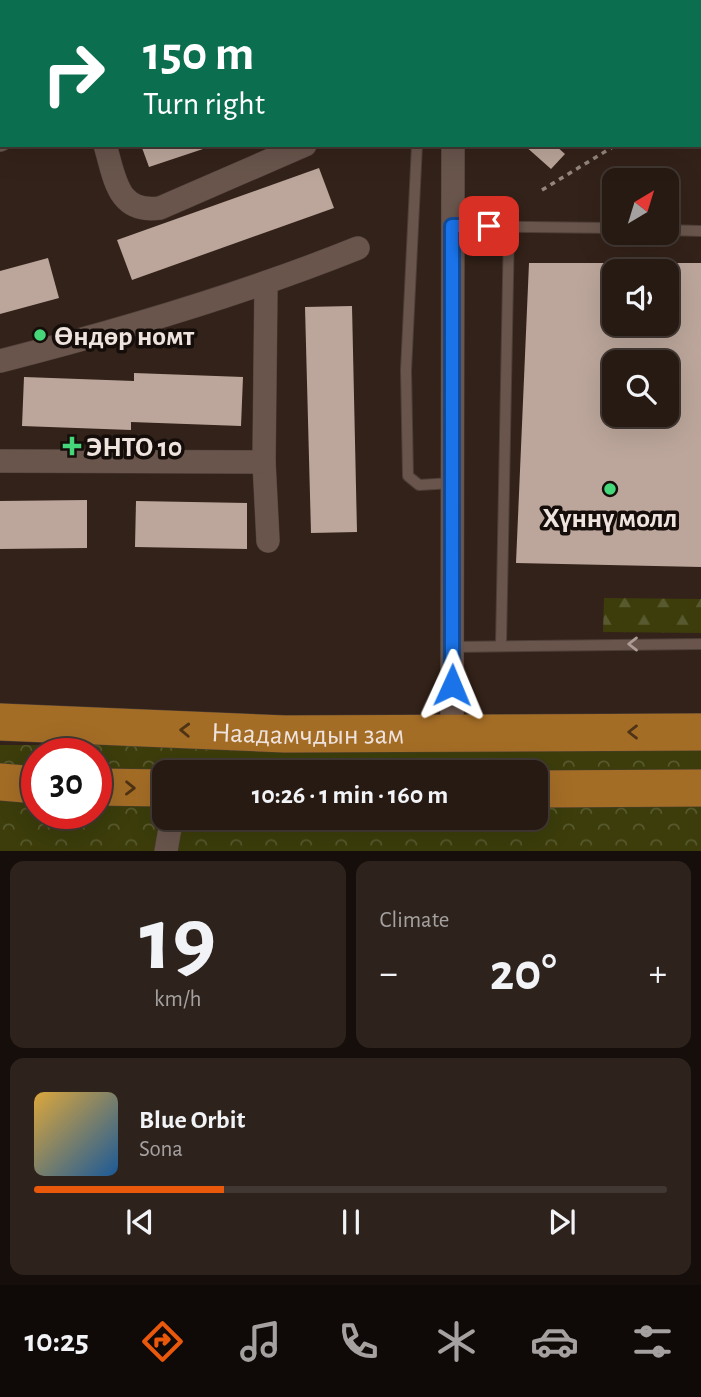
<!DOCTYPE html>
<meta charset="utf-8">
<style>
:root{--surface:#261a13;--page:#2e231c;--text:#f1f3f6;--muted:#a4a1a0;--line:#423833;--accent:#ea580c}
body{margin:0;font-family:"Alegreya Sans",sans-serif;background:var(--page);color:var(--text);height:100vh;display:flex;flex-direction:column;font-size:26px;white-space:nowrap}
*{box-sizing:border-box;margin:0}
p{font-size:23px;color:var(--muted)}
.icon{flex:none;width:38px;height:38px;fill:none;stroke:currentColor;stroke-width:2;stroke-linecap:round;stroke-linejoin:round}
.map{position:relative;height:851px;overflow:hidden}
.panel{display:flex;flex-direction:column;gap:10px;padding:10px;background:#150e0a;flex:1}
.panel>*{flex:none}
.hud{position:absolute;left:0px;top:0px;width:702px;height:147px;box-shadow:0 7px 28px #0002,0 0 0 2px var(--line);background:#0b6e4f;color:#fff;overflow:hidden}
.needle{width:46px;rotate:38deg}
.fabs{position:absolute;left:602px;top:168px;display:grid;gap:14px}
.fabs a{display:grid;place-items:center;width:77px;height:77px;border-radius:14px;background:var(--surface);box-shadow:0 7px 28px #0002,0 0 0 2px var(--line);font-size:35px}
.speed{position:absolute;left:21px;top:738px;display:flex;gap:14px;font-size:35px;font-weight:700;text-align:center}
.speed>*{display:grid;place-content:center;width:91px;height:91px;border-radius:50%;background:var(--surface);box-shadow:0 7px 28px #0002,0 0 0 2px var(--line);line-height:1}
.speed .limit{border:10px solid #d22;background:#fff;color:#111}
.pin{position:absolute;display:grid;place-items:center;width:60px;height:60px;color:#fff;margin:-30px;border-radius:14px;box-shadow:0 4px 10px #0006}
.me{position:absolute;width:77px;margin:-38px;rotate:1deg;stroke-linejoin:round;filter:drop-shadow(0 0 5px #0008)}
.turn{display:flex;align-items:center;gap:24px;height:147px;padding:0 28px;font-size:32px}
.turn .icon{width:91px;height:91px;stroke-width:2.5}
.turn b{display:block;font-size:49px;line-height:60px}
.big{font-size:52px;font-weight:600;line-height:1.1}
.panel .widget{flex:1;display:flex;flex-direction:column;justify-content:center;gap:10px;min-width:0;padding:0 24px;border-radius:14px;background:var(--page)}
.panel .dial{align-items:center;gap:0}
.dial b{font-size:91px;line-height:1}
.song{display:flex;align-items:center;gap:21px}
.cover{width:84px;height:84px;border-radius:10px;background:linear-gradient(135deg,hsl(40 70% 55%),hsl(210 70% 35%))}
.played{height:7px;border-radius:4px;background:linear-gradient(90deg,var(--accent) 30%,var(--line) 30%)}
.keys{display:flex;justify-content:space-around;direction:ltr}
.heat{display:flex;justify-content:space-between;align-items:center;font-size:38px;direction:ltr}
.panel .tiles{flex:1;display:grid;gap:10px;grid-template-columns:1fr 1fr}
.widget:last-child{grid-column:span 2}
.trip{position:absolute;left:152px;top:760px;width:396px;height:70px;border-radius:14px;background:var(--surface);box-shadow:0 7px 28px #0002,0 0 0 2px var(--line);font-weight:600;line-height:70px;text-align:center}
.tabs{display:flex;height:112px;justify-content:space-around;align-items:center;background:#0f0a08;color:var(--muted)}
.tabs .icon{width:49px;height:49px}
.tabs .on{color:var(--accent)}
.tabs b{font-size:32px;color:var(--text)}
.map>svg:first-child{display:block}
</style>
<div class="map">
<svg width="701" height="851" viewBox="0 0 701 851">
<defs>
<pattern id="forest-firs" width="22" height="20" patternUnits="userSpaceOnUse" patternTransform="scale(1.75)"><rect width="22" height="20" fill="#3c3d0b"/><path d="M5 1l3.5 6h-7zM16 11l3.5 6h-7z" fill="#58592e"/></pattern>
<pattern id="park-crowns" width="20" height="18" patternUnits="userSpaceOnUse" patternTransform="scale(1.75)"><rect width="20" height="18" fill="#3c3d0b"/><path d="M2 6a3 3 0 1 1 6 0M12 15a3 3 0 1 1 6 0" fill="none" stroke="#58592e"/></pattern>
</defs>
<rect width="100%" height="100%" fill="#332219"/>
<!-- forest -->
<path fill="url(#forest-firs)" d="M 604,598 L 701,599 L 701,633 L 603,632 Z"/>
<!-- park -->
<path fill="url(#park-crowns)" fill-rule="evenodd" d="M 0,745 L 701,746 L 701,851 L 0,851 ZM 37,754 L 96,754 L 96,814 L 37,814 ZM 164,772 L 536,772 L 536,817 L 164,817 Z"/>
<!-- building -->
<g fill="#bca69b" fill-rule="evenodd">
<path d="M 141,145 L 205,145 L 206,148 L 149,167 Z"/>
<path d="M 524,145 L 555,145 L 565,154 L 551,169 Z"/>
<path d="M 319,168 L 334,208 L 132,280 L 117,240 Z"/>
<path d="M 48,258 L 59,298 L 0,314 L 0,271 Z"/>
<path d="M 529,263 L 614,263 L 614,324 L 667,324 L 667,263 L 701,263 L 701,567 L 516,563 ZM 614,362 L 667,362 L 667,415 L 614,415 Z"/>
<path d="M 352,306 L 357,532 L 311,533 L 305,307 Z"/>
<path d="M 134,373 L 243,377 L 241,426 L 131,422 L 131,430 L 22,426 L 24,377 L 134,381 Z"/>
<path d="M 87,500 L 87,548 L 0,549 L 0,501 Z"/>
<path d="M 136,501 L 247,503 L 247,549 L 135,547 Z"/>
</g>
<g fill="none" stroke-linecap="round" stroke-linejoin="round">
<!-- service casing -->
<g stroke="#4d3f38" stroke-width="12">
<g id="service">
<path d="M 417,145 L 406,370 L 408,476 L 419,485 L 452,483"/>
<path d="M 452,226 L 614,228"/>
<path d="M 667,230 L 701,231"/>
<path d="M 501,645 L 509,227"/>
<path d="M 452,647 L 701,644"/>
</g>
</g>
<!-- minor casing -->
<g stroke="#4d3f38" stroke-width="24">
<g id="minor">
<path d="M 71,2 L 75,0"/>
<path d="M 361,2 L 361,0"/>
<path d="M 527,2 L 529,0"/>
<path d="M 0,20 L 2,19"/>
<path d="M 0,140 L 2,139"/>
<path d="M 105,145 C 115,178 117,214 160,208 L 305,145"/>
<path d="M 266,285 L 264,462 L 268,541"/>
<path d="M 0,361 C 122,330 241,295 358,248"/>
<path d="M 0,461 L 264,462"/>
<path d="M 452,732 L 453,145"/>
<path d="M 166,851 L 172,817"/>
</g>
</g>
<!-- trunk casing -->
<g stroke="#4d3f38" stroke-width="38">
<g id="trunk">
<path id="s1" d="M 0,722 L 285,734 L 701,732"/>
<path d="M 0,782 L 37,785"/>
<path d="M 96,787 L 164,788"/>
<path d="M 536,789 L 701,788"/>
</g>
</g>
<!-- path -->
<g stroke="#94857e" stroke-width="3.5" stroke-dasharray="5 5" stroke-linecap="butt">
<path d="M 700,54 L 701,53"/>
<path d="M 542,190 L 616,145"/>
</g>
<!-- service -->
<use href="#service" stroke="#69554c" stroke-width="10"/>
<!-- minor -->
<use href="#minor" stroke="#69554c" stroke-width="23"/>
<!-- trunk -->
<use href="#trunk" stroke="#a46d26" stroke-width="37"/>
</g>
<!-- one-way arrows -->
<defs><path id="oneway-chevron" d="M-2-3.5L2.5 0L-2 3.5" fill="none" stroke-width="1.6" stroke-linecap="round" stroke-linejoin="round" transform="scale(1.75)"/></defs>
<use stroke="#ac9c95" href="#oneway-chevron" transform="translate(633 644) rotate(180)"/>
<g stroke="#4e3315">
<use href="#oneway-chevron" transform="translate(185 730) rotate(-178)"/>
<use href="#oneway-chevron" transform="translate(633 732) rotate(-180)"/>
<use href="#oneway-chevron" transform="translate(130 788) rotate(1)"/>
</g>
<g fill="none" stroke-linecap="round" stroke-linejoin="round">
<!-- route casing -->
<g stroke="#114b97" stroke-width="18">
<path id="route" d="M 452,685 L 452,226 L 489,226"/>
</g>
<!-- route -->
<use href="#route" stroke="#1a73e8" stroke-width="12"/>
</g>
<!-- markers -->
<g fill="#45d77a" stroke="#150d0a" stroke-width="2.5">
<circle cx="40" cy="335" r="7"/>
<path d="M68.5 435.5h7v7h7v7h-7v7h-7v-7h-7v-7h7z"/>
<circle cx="610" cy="489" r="7"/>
</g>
<g text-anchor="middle" stroke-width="7" stroke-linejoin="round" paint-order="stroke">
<!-- poi labels -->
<g font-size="28" font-weight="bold" fill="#efe3de" stroke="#150d0a" text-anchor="start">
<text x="54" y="345">Өндөр номт</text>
<text x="86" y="456">ЭНТО 10</text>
<text x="610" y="527" text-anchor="middle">Хүннү молл</text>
</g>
<!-- street labels -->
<g font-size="28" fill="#efe3de" stroke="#150d0a">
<text dy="10" stroke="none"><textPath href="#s1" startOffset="308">Наадамчдын зам</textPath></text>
</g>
</g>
</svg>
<div class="fabs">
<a><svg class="needle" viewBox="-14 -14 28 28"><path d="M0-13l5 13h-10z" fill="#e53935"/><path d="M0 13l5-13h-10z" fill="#a4a1a0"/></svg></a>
<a><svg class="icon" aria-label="sound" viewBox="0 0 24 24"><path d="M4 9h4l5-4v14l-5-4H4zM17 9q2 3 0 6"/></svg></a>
<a><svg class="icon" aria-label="search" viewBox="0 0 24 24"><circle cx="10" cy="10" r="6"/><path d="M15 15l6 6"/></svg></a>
</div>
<div class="speed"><div class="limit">30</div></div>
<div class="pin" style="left:489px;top:226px;background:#d93025"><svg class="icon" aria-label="arrive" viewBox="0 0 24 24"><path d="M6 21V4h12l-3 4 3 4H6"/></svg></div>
<svg class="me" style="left:452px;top:685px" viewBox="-20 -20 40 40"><path d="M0-17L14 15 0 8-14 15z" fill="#1a73e8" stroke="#fff" stroke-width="4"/></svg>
<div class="trip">10:26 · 1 min · 160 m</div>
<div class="hud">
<div class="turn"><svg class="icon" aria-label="right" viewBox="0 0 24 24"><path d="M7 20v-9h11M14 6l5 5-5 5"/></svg><div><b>150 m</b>Turn right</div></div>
</div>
</div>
<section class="panel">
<div class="tiles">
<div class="widget dial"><b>19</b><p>km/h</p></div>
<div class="widget"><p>Climate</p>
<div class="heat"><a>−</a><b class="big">20°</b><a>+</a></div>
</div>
<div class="widget">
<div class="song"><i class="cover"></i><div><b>Blue Orbit</b><p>Sona</p></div></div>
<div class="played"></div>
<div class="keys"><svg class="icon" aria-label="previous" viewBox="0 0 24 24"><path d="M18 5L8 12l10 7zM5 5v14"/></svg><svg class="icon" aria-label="pause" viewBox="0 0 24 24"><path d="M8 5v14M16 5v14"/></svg><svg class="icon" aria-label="next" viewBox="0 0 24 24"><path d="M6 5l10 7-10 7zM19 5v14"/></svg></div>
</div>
</div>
</section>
<nav class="tabs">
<b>10:25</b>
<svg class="icon on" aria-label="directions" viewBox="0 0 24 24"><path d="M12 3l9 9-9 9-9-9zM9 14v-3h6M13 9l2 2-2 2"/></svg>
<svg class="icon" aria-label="music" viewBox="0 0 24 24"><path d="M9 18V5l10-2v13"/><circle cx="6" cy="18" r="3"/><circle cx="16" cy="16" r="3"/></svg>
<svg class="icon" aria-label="phone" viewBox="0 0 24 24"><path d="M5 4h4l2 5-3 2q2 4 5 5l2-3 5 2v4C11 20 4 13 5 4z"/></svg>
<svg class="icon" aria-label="climate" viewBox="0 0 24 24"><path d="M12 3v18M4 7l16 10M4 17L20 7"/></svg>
<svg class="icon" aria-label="car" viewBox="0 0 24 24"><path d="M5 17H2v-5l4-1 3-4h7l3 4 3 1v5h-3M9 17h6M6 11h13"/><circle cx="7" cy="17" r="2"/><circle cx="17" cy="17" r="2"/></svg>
<svg class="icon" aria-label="filters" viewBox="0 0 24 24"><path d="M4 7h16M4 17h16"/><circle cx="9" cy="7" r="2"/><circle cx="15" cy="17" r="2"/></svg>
</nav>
